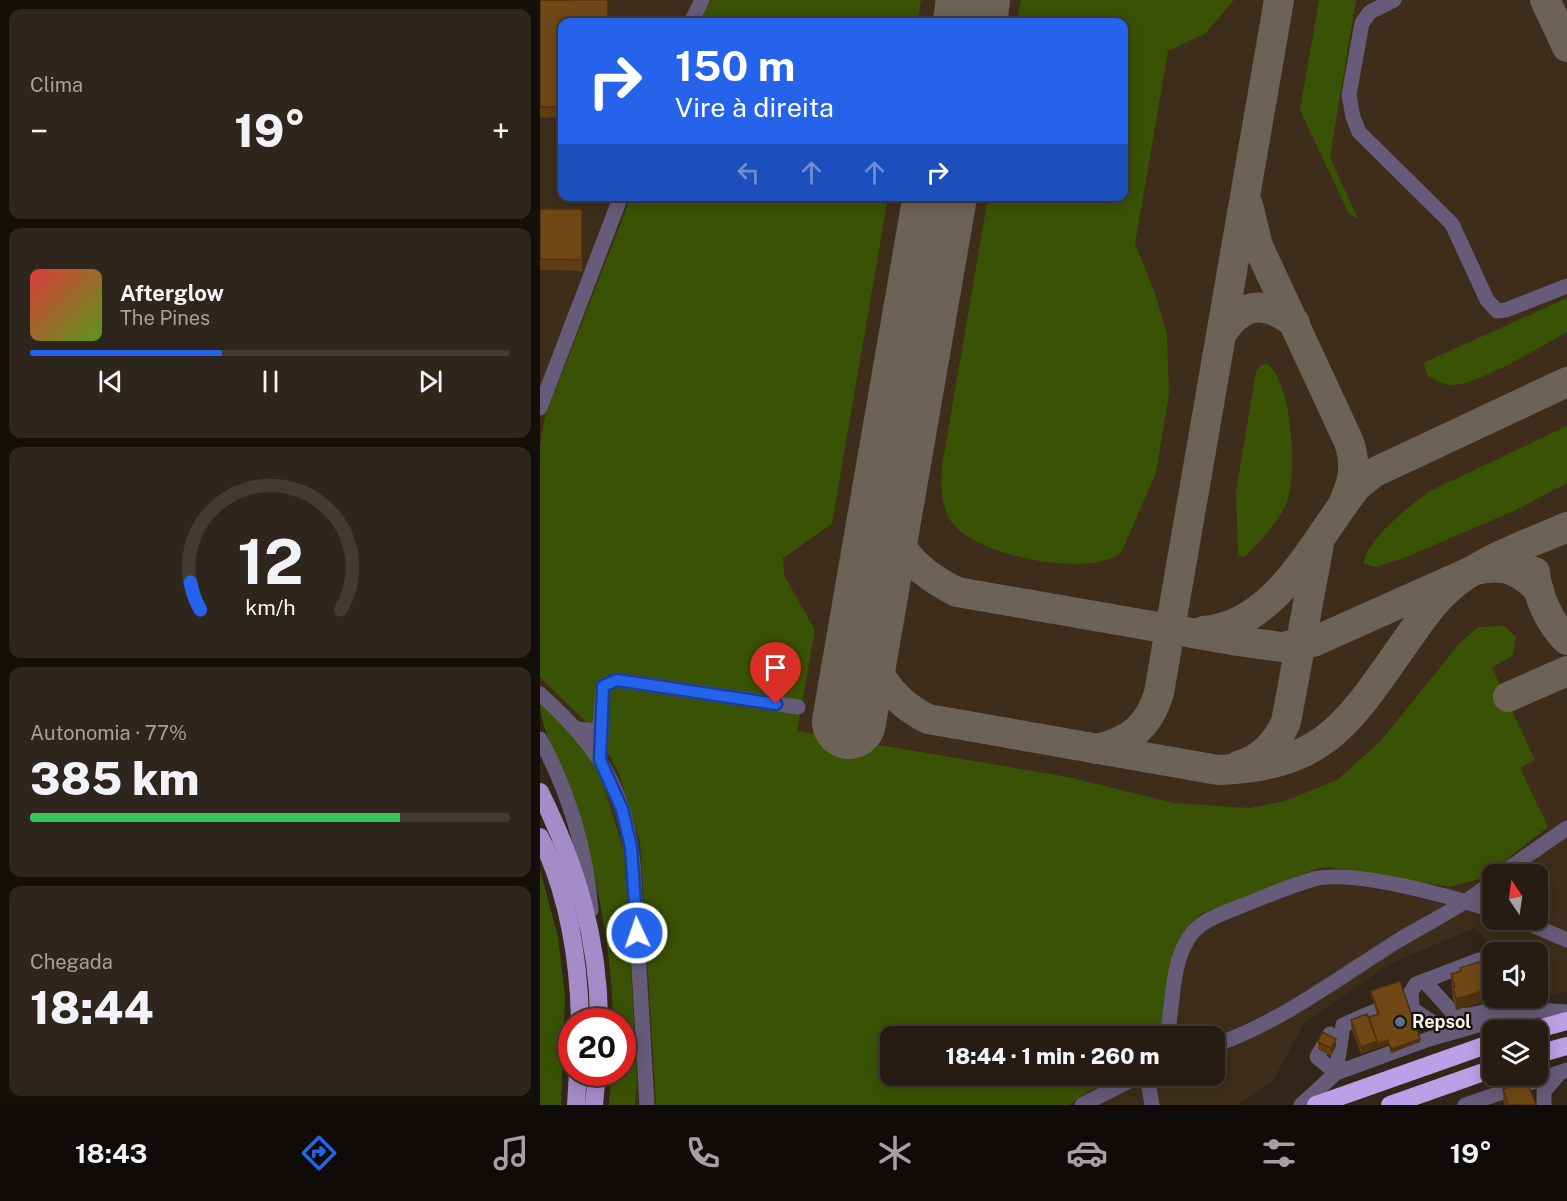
<!DOCTYPE html>
<html lang="pt">
<meta charset="utf-8">
<style>
:root{--surface:#261c13;--page:#2e251c;--text:#f1f3f6;--muted:#a4a1a0;--line:#423a33;--accent:#2563eb}
body{margin:0;font-family:"Public Sans",sans-serif;background:var(--page);color:var(--text);height:100vh;display:flex;flex-direction:column;font-size:22px;white-space:nowrap}
*{box-sizing:border-box;margin:0}
p{font-size:20px;color:var(--muted)}
.icon{flex:none;width:33px;height:33px;fill:none;stroke:currentColor;stroke-width:2;stroke-linecap:round;stroke-linejoin:round}
.map{position:relative;flex:1;overflow:hidden}
.details{display:flex;flex-direction:column;gap:9px;padding:9px;background:#150f0a;width:540px}
.details>*{flex:none}
.top-card{position:absolute;left:18px;top:18px;width:570px;height:183px;border-radius:12px;box-shadow:0 3px 15px #0003,0 0 0 2px var(--line);background:#2563eb;color:#fff;overflow:hidden}
.needle{width:39px;rotate:347deg}
.controls{position:absolute;left:942px;top:864px;display:grid;gap:12px}
.controls a{display:grid;place-items:center;width:66px;height:66px;border-radius:12px;background:var(--surface);box-shadow:0 3px 15px #0003,0 0 0 2px var(--line);font-size:30px}
.speed{position:absolute;left:18px;top:1008px;display:flex;gap:12px;font-size:30px;font-weight:700;text-align:center}
.speed>*{display:grid;place-content:center;width:78px;height:78px;border-radius:50%;background:var(--surface);box-shadow:0 3px 15px #0003,0 0 0 2px var(--line);line-height:1}
.speed .limit{border:9px solid #d22;background:#fff;color:#111}
.pin{position:absolute;display:grid;place-items:center;width:51px;height:51px;color:#fff;margin:-62px -26px;border-radius:50% 50% 50% 0;rotate:-45deg;box-shadow:0 0 6px #0007}
.pin .icon{rotate:45deg}
.me{position:absolute;width:66px;margin:-33px;rotate:357deg;stroke-linejoin:round;filter:drop-shadow(0 0 4px #0008)}
.turn{display:flex;align-items:center;gap:21px;height:126px;padding:0 18px;font-size:27px}
.turn .icon{width:78px;height:78px;stroke-width:2.5}
.turn b{display:block;font-size:42px;line-height:51px}
.lanes{display:flex;align-items:center;height:57px;padding:0 18px;background:#0003;justify-content:center;gap:30px;direction:ltr}
.lanes .off{opacity:.35}
.big{font-size:45px;font-weight:800;line-height:1.1}
.details .widget{flex:1;display:flex;flex-direction:column;justify-content:center;gap:9px;min-width:0;padding:0 21px;border-radius:12px;background:var(--page)}
.details .dial{align-items:center;gap:0}
.dial svg{height:156px;overflow:visible;fill:none;stroke:var(--line);stroke-width:7;stroke-linecap:round;text-anchor:middle}
.dial text{fill:var(--text);stroke:none}
.song{display:flex;align-items:center;gap:18px}
.cover{width:72px;height:72px;border-radius:9px;background:linear-gradient(135deg,hsl(0 70% 55%),hsl(90 70% 35%))}
.played{height:6px;border-radius:3px;background:linear-gradient(90deg,var(--accent) 40%,var(--line) 40%)}
.keys{display:flex;justify-content:space-around;direction:ltr}
.heat{display:flex;justify-content:space-between;align-items:center;font-size:33px;direction:ltr}
.charge{height:9px;border-radius:4px;background:linear-gradient(90deg,#34c759 77%,var(--line) 0)}
.trip{position:absolute;left:340px;top:1026px;width:345px;height:60px;border-radius:12px;background:var(--surface);box-shadow:0 3px 15px #0003,0 0 0 2px var(--line);font-weight:800;line-height:60px;text-align:center}
.menu{display:flex;height:96px;justify-content:space-around;align-items:center;background:#0f0b08;color:var(--muted)}
.menu .icon{width:42px;height:42px}
.menu .on{color:var(--accent)}
.menu b{font-size:27px;color:var(--text)}
main{display:flex;flex:1;min-height:0}
.map>svg:first-child{display:block}
</style>
<main>
<section class="details">
<div class="widget"><p>Clima</p>
<div class="heat"><a>−</a><b class="big">19°</b><a>+</a></div>
</div>
<div class="widget">
<div class="song"><i class="cover"></i><div><b>Afterglow</b><p>The Pines</p></div></div>
<div class="played"></div>
<div class="keys"><svg class="icon" aria-label="previous" viewBox="0 0 24 24"><path d="M18 5L8 12l10 7zM5 5v14"/></svg><svg class="icon" aria-label="pause" viewBox="0 0 24 24"><path d="M8 5v14M16 5v14"/></svg><svg class="icon" aria-label="next" viewBox="0 0 24 24"><path d="M6 5l10 7-10 7zM19 5v14"/></svg></div>
</div>
<div class="widget dial"><svg viewBox="0 0 100 80">
<path d="M14 69A42 42 0 1 1 86 69"/>
<path d="M14 69A42 42 0 0 1 9 55" stroke="#2563eb"/>
<text x="50" y="56" font-size="32" font-weight="700">12</text>
<text x="50" y="72" font-size="11">km/h</text>
</svg></div>
<div class="widget"><p>Autonomia · 77%</p><b class="big">385 km</b><div class="charge"></div></div>
<div class="widget"><p>Chegada</p><b class="big">18:44</b></div>
</section>
<div class="map">
<svg width="1027" height="1105" viewBox="0 0 1027 1105">
<rect width="100%" height="100%" fill="#322619"/>
<!-- built -->
<path fill="#3d2d1a" fill-rule="evenodd" d="M 0,0 L 1027,0 L 1027,991 L 998,998 L 998,952 L 958,952 L 935,928 L 850,964 L 766,1021 L 732,1082 L 697,1105 L 95,1105 L 97,1079 L 85,854 L 62,780 L 40,742 L 0,705 ZM 22,22 L 584,22 L 584,196 L 22,196 ZM 952,874 L 998,874 L 998,920 L 952,920 ZM 351,1036 L 675,1036 L 675,1076 L 351,1076 Z"/>
<!-- green -->
<g fill="#3a5203">
<path d="M 171,0 L 381,0 L 378,22 L 159,22 Z"/>
<path d="M 481,0 L 694,0 L 666,33 L 628,51 L 595,244 L 614,290 L 627,334 L 629,394 L 616,473 L 581,553 C 548,578 438,556 413,524 C 400,507 401,486 402,466 L 448,197 L 584,196 L 584,22 L 477,22 Z"/>
<path d="M 779,0 L 816,0 L 790,157 L 818,219 L 809,214 L 760,110 Z"/>
<path d="M 91,197 L 348,197 L 292,524 L 243,558 L 244,575 L 275,630 L 257,731 L 528,777 L 634,803 L 710,808 L 745,801 L 797,780 L 839,743 L 919,644 L 938,627 L 964,626 L 976,637 L 973,655 L 952,668 L 995,760 L 980,768 L 1008,827 L 943,878 L 910,887 L 790,867 L 779,868 L 661,914 C 618,951 640,992 619,1036 L 351,1036 L 351,1076 L 585,1076 L 550,1090 L 529,1105 L 116,1105 L 100,841 L 79,774 L 70,756 L 46,722 L 0,677 L 0,446 L 5,417 Z"/>
<path d="M 1027,298 L 1027,332 C 1004,345 934,388 909,385 C 902,384 894,379 888,376 L 883,363 Z"/>
<path d="M 727,364 C 753,382 757,473 747,502 C 739,522 722,538 708,554 L 703,557 L 698,555 L 696,491 L 716,371 L 721,365 Z"/>
<path d="M 1027,426 L 1027,483 L 976,510 L 864,558 L 836,567 L 824,564 C 823,542 873,503 890,491 Z"/>
<path d="M 0,704 L 40,742 L 62,780 L 85,854 L 97,1079 L 95,1105 L 69,1105 L 71,1073 L 82,1072 L 82,1022 L 73,1021 C 73,957 55,865 36,803 C 27,774 0,732 0,704 Z"/>
<path d="M 0,870 L 18,937 L 25,996 L 21,1105 L 0,1105 Z"/>
</g>
<g fill="none" stroke-linecap="round" stroke-linejoin="round">
<!-- taxiway -->
<g stroke="#6c6256" stroke-width="30">
<path d="M 1005,0 L 1027,47"/>
<path d="M 708,205 L 718,246 L 809,442 C 816,463 814,480 805,499"/>
<path d="M 682,333 C 703,301 725,301 755,323"/>
<path d="M 350,484 C 348,541 367,567 417,592 L 698,641 L 741,647 L 773,642 L 932,571 C 961,563 978,568 999,590"/>
<path d="M 995,572 C 997,595 1010,624 1027,640"/>
<path d="M 327,623 C 327,667 350,700 388,719 L 678,770 C 784,766 807,725 864,644 C 877,626 889,606 906,591 C 938,560 987,545 1027,527"/>
<path d="M 664,631 C 739,624 775,538 817,486 L 833,473 L 1027,382"/>
<path d="M 968,697 L 1027,671"/>
<path d="M 556,749 C 590,742 609,726 619,693 L 739,0"/>
<path d="M 700,765 C 722,759 737,742 746,722 L 779,544"/>
</g>
<!-- runway -->
<g stroke="#6c6256" stroke-width="74">
<path d="M 430,22 L 433,0"/>
<path d="M 309,722 L 400,196"/>
</g>
<!-- minor -->
<g stroke="#665b78" stroke-width="15">
<path d="M 854,0 L 830,12 L 822,23 L 809,95 L 813,117 L 819,132 L 912,224 L 947,300 L 957,311 L 966,310 L 1027,286"/>
<path d="M 151,22 L 162,0"/>
<path d="M 0,408 L 81,196"/>
<path d="M 0,694 C 56,744 86,788 93,864 L 107,1105"/>
<path d="M 37,729 L 56,731 L 60,726 L 63,686 L 77,680 L 258,707"/>
<path d="M 0,739 C 28,790 47,852 51,910"/>
<path d="M 961,874 L 1027,828"/>
<path d="M 981,920 L 1027,940"/>
<path d="M 884,981 L 915,1015 C 930,1017 959,1010 968,998"/>
<path d="M 872,1008 L 871,992 L 876,984 L 939,960 L 952,970"/>
<path d="M 790,1034 L 777,1057 L 796,1073"/>
<path d="M 627,1036 C 633,1006 631,966 648,939 C 659,920 682,914 701,906 C 725,897 749,886 774,879 C 815,869 912,897 952,910"/>
<path d="M 675,1045 C 741,1022 800,977 859,940 C 891,921 923,906 952,882"/>
<path d="M 796,1073 L 803,1025 C 821,1018 855,997 874,1010 C 888,1019 897,1028 915,1031"/>
<path d="M 607,1076 L 612,1105"/>
<path d="M 542,1105 L 599,1076"/>
<path d="M 761,1105 L 796,1073 L 889,1039 L 977,1014 L 997,1010 L 1027,1012"/>
<path d="M 925,1105 L 1027,1070"/>
<path d="M 1004,1105 L 1004,1091 L 1019,1074"/>
</g>
<!-- major -->
<g stroke="#a38cc7" stroke-width="18">
<path d="M 0,792 C 36,865 59,939 59,1022"/>
<path d="M 0,837 C 28,892 39,960 40,1022"/>
<path d="M 36,1105 L 38,1072"/>
<path d="M 54,1105 L 57,1072"/>
</g>
<!-- highway -->
<g stroke="#bc9fe6" stroke-width="18">
<path d="M 994,1030 L 1027,1021"/>
<path d="M 998,1054 L 1027,1046"/>
<path d="M 776,1105 L 952,1043"/>
<path d="M 850,1105 L 952,1069"/>
</g>
</g>
<!-- wall -->
<g fill="#603e12">
<path d="M 0,0 L 22,22 L 22,117 L 0,118 Z"/>
<path d="M 0,209 L 42,209 L 42,271 L 0,270 Z"/>
<path d="M 920,968 L 952,998 L 957,998 L 916,1010 L 913,999 L 911,974 L 920,971 Z"/>
<path d="M 831,991 L 880,1042 L 851,1053 L 848,1044 L 821,1054 L 811,1027 L 811,1020 L 829,1017 L 837,1014 L 831,995 Z"/>
<path d="M 778,1042 L 796,1046 L 791,1056 L 778,1049 Z"/>
<path d="M 963,1089 L 996,1105 L 965,1105 L 963,1100 Z"/>
</g>
<!-- shaded-wall -->
<g fill="#4e320f">
<path d="M 952,988 L 952,998 L 957,998 L 916,1010 L 916,999 Z"/>
<path d="M 796,1039 L 796,1046 L 791,1056 L 791,1048 Z"/>
<path d="M 880,1039 L 880,1042 L 851,1053 L 851,1049 Z"/>
<path d="M 848,1040 L 848,1044 L 821,1054 L 821,1047 L 837,1041 Z"/>
</g>
<!-- building -->
<g fill="#704815" stroke="#4e320f" stroke-width="1.5">
<path d="M 0,0 L 68,0 L 68,22 L 22,22 L 22,107 L 0,107 Z"/>
<path d="M 0,209 L 42,209 L 42,260 L 0,259 Z"/>
<path d="M 946,960 L 950,962 L 952,970 L 952,988 L 916,999 L 913,988 L 915,987 L 911,974 L 921,971 L 920,968 Z"/>
<path d="M 860,981 L 880,1039 L 851,1049 L 848,1040 L 837,1044 L 837,1041 L 829,1017 L 839,1014 L 831,991 Z"/>
<path d="M 827,1014 L 837,1041 L 821,1047 L 811,1020 Z"/>
<path d="M 782,1032 L 796,1039 L 791,1048 L 778,1042 Z"/>
<path d="M 987,1080 L 996,1105 L 968,1105 L 963,1089 Z"/>
</g>
<g fill="none" stroke-linecap="round" stroke-linejoin="round">
<!-- route casing -->
<g stroke="#184099" stroke-width="15">
<path id="route" d="M 97,933 L 91,847 L 82,809 L 60,760 L 63,686 L 77,680 L 236,704"/>
</g>
<!-- route -->
<use href="#route" stroke="#2563eb" stroke-width="10"/>
</g>
<!-- markers -->
<circle fill="#5c6f8a" stroke="#16100b" stroke-width="2" cx="860" cy="1022" r="6"/>
<g text-anchor="middle" stroke-width="4.5" stroke-linejoin="round" paint-order="stroke">
<!-- poi labels -->
<g font-size="18" font-weight="bold" fill="#faf2ea" stroke="#16100b" text-anchor="start">
<text x="872" y="1028">Repsol</text>
</g>
</g>
</svg>
<div class="controls">
<a><svg class="needle" viewBox="-14 -14 28 28"><path d="M0-13l5 13h-10z" fill="#e53935"/><path d="M0 13l5-13h-10z" fill="#a4a1a0"/></svg></a>
<a><svg class="icon" aria-label="sound" viewBox="0 0 24 24"><path d="M4 9h4l5-4v14l-5-4H4zM17 9q2 3 0 6"/></svg></a>
<a><svg class="icon" aria-label="layers" viewBox="0 0 24 24"><path d="M12 4l9 5-9 5-9-5zM3 14l9 5 9-5"/></svg></a>
</div>
<div class="speed"><div class="limit">20</div></div>
<div class="pin" style="left:236px;top:704px;background:#d93025"><svg class="icon" aria-label="arrive" viewBox="0 0 24 24"><path d="M6 21V4h12l-3 4 3 4H6"/></svg></div>
<svg class="me" style="left:97px;top:933px" viewBox="-20 -20 40 40"><circle r="17" fill="#2563eb" stroke="#fff" stroke-width="3"/><path d="M0-11L8 9 0 5-8 9z" fill="#fff"/></svg>
<div class="trip">18:44 · 1 min · 260 m</div>
<div class="top-card">
<div class="turn"><svg class="icon" aria-label="right" viewBox="0 0 24 24"><path d="M7 20v-9h11M14 6l5 5-5 5"/></svg><div><b>150 m</b>Vire à direita</div></div>
<div class="lanes"><svg class="icon off" aria-label="left" viewBox="0 0 24 24"><path d="M17 20v-9H6M10 6l-5 5 5 5"/></svg><svg class="icon off" aria-label="ahead" viewBox="0 0 24 24"><path d="M12 20V5M6 11l6-6 6 6"/></svg><svg class="icon off" aria-label="ahead" viewBox="0 0 24 24"><path d="M12 20V5M6 11l6-6 6 6"/></svg><svg class="icon" aria-label="right" viewBox="0 0 24 24"><path d="M7 20v-9h11M14 6l5 5-5 5"/></svg></div>
</div>
</div>
</main>
<nav class="menu">
<b>18:43</b>
<svg class="icon on" aria-label="directions" viewBox="0 0 24 24"><path d="M12 3l9 9-9 9-9-9zM9 14v-3h6M13 9l2 2-2 2"/></svg>
<svg class="icon" aria-label="music" viewBox="0 0 24 24"><path d="M9 18V5l10-2v13"/><circle cx="6" cy="18" r="3"/><circle cx="16" cy="16" r="3"/></svg>
<svg class="icon" aria-label="phone" viewBox="0 0 24 24"><path d="M5 4h4l2 5-3 2q2 4 5 5l2-3 5 2v4C11 20 4 13 5 4z"/></svg>
<svg class="icon" aria-label="climate" viewBox="0 0 24 24"><path d="M12 3v18M4 7l16 10M4 17L20 7"/></svg>
<svg class="icon" aria-label="car" viewBox="0 0 24 24"><path d="M5 17H2v-5l4-1 3-4h7l3 4 3 1v5h-3M9 17h6M6 11h13"/><circle cx="7" cy="17" r="2"/><circle cx="17" cy="17" r="2"/></svg>
<svg class="icon" aria-label="filters" viewBox="0 0 24 24"><path d="M4 7h16M4 17h16"/><circle cx="9" cy="7" r="2"/><circle cx="15" cy="17" r="2"/></svg>
<b>19°</b>
</nav>
